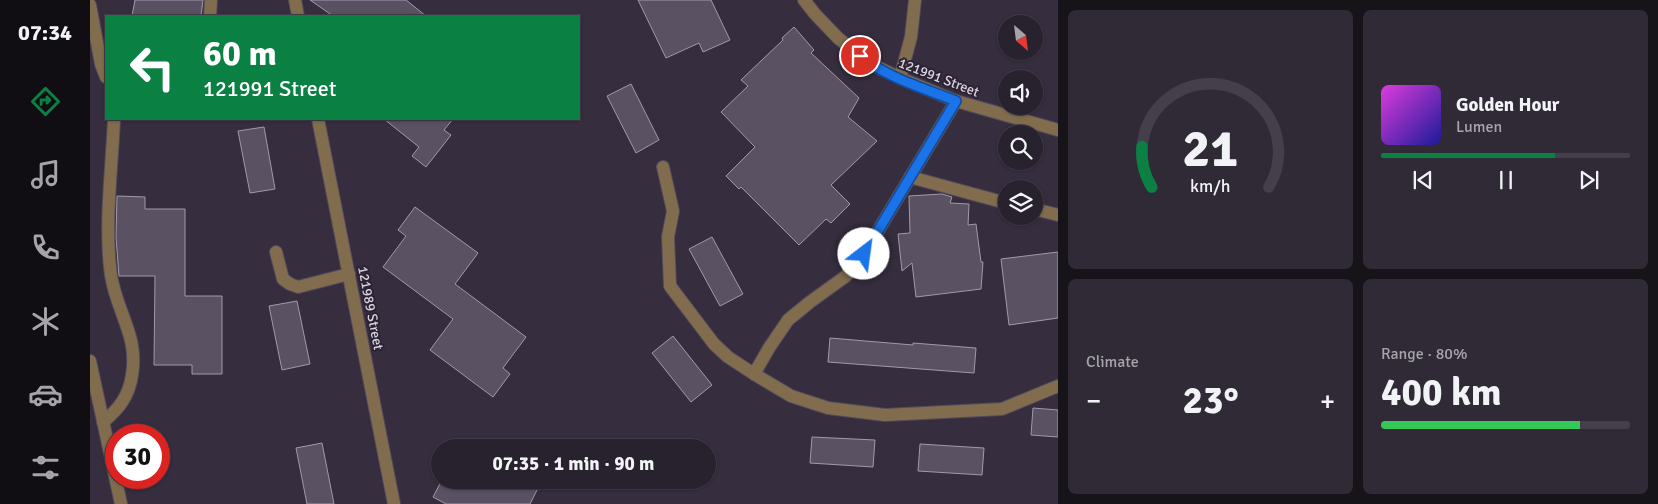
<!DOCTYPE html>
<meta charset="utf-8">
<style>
:root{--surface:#28222e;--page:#302a36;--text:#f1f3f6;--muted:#a5a4aa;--line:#443f4a;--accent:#0b8043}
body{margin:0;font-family:Signika,sans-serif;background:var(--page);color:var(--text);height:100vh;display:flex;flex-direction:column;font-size:19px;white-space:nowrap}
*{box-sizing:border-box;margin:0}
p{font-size:16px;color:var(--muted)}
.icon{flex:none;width:28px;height:28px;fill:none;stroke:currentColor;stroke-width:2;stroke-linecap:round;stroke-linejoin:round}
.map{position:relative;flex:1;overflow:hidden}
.drawer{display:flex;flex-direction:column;gap:10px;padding:10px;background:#161319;width:600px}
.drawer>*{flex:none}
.banner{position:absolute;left:15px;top:15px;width:475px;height:105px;border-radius:0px;box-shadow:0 1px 4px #0004,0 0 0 1px var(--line);background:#0b8043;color:#fff;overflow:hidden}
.needle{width:32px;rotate:152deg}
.controls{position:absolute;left:908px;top:15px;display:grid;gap:10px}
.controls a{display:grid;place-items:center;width:45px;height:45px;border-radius:50%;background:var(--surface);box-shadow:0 1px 4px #0004,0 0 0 1px var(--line);font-size:25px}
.speed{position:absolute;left:15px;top:424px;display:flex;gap:10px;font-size:25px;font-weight:700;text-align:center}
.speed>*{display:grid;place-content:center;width:65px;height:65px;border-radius:50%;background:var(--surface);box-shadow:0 1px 4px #0004,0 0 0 1px var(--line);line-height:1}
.speed .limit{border:8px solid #d22;background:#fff;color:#111}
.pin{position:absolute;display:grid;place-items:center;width:42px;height:42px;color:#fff;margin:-21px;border:2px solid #fff;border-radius:50%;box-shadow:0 1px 5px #0007}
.me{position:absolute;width:55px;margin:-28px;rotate:30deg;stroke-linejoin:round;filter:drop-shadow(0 0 4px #0008)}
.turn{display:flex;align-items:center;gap:18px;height:105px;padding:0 15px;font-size:22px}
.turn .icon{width:65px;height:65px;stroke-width:2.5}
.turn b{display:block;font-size:35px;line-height:42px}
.big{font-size:38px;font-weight:700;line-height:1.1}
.drawer .card{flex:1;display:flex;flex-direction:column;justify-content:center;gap:8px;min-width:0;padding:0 18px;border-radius:8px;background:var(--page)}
.drawer .dial{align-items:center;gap:0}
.dial svg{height:130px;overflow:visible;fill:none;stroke:var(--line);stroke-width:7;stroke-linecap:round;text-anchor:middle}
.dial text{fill:var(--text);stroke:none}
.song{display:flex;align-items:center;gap:15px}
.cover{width:60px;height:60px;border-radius:8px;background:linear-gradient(135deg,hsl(300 70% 55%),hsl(240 70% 35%))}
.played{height:5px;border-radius:2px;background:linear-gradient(90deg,var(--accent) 70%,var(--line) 70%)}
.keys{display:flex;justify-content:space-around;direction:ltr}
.heat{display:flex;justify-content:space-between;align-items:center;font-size:28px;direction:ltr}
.charge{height:8px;border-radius:4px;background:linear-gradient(90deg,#34c759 80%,var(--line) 0)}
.drawer .tiles{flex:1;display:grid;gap:10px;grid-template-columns:repeat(2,1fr)}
.trip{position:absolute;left:341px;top:439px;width:285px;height:50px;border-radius:25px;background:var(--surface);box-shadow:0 1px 4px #0004,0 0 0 1px var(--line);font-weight:700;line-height:50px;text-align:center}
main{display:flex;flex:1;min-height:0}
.tabs{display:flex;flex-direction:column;width:90px;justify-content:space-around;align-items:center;background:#100e12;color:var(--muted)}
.tabs .icon{width:35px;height:35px}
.tabs .current{color:var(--accent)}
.tabs b{font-size:22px;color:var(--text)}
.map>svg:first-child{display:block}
</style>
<main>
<nav class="tabs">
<b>07:34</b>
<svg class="icon current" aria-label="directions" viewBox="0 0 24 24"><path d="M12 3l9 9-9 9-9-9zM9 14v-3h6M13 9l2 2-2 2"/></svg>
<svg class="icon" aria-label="music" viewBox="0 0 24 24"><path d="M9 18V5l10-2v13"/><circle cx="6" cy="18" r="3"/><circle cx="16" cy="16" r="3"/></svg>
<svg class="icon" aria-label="phone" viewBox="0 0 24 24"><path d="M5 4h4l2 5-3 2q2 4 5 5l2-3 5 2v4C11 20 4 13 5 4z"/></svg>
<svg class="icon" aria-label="climate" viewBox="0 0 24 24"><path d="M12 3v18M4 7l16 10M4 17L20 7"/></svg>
<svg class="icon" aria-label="car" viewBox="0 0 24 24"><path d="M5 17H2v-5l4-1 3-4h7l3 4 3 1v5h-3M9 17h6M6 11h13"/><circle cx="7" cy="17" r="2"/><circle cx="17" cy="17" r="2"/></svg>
<svg class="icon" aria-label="filters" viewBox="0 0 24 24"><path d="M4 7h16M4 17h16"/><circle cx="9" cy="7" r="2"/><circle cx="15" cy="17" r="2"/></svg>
</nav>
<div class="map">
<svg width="968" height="504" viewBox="0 0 968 504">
<rect width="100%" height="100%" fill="#362d3e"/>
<!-- building -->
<g fill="#5a5163" stroke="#a399ad">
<path d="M 45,0 L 113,0 L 111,16 L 42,16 Z"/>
<path d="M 220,0 L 316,0 L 336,16 L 243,16 Z"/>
<path d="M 548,0 L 621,0 L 640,40 L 613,52 L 609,43 L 576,58 Z"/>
<path d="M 704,27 L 724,50 L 721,53 L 769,98 L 758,117 L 787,141 L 741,185 L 760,204 L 741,223 L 736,219 L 709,245 L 651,187 L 649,189 L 636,176 L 665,147 L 631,112 L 658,86 L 651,80 L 693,40 L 692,38 Z"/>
<path d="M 541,84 L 569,140 L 546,153 L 517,96 Z"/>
<path d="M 294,119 L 363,119 L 354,130 L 361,135 L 336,167 L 322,156 L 329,147 Z"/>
<path d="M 174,127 L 185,189 L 160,193 L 148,131 Z"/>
<path d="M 852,194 L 862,197 L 860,203 L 879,204 L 878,225 L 886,224 L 891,262 L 893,262 L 891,289 L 826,297 L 822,263 L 812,271 L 808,234 L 820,233 L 819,196 Z"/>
<path d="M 27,196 L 55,197 L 55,209 L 95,209 L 95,296 L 132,296 L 132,374 L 102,374 L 102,365 L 64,365 L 65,276 L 29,276 L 26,237 Z"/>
<path d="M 325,207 L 388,253 L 365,284 L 436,337 L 413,368 L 420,374 L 403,397 L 340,350 L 363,319 L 293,267 L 316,236 L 308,230 Z"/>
<path d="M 622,237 L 653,294 L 630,306 L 599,249 Z"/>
<path d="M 968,252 L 968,318 L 919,325 L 911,259 Z"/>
<path d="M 207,301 L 220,364 L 192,370 L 179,306 Z"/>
<path d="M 583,336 L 622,385 L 601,402 L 562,353 Z"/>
<path d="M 740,338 L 823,345 L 823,343 L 886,348 L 884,373 L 738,362 Z"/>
<path d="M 943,408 L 968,410 L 968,437 L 941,435 Z"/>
<path d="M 722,437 L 785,440 L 783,467 L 720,463 Z"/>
<path d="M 232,443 L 244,504 L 217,504 L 206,448 Z"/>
<path d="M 830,444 L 894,448 L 892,475 L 828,471 Z"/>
<path d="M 352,480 L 452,480 L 440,504 L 356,504 L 343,497 Z"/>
</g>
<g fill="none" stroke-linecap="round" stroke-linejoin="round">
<!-- minor casing -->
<g stroke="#534b5b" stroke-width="14">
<g id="minor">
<path d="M 205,0 L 208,16"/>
<path d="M 714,0 L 725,14 L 748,38 L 781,64 L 810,78 L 866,101 L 968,130"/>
<path d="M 0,5 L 11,64 L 16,77"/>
<path d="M 120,16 L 121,0"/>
<path d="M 810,78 L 821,37 L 825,0"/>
<path d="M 228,119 L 304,504"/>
<path d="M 573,167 L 583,211 L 578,237 L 580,286 L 624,344 L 638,357 L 664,374 L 679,348 L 698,320 L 720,302 L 756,276 L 774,254 L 866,101"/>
<path d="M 820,177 L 916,203"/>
<path d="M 944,209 L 968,215"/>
<path d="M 186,252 L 193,279 L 200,284 L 208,287 L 259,274"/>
<path d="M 0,361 L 31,504"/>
<path d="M 664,374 L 701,396 L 738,408 L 795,415 L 912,409 L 968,386"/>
<path d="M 13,422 C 29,409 39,396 42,375 C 49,336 26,311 21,275 C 14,227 22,168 24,119"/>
</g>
</g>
<!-- minor -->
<use href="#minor" stroke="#816d4e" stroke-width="12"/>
</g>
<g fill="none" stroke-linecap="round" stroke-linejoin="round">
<!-- route casing -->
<g stroke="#114b97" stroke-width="12">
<path id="route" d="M 770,56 C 798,78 833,88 866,101 L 774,254"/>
</g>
<!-- route -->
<use href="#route" stroke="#1a73e8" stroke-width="9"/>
</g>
<g text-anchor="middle" stroke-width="4" stroke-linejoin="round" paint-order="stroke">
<!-- street labels -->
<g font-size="14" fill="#d8d3de" stroke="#2c2434">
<text transform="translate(849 77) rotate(21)" y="5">121991 Street</text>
<text transform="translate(281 308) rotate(79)" y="5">121989 Street</text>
</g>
</g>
</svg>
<div class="controls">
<a><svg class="needle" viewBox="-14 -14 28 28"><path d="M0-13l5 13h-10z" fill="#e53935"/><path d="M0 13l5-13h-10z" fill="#a5a4aa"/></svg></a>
<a><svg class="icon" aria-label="sound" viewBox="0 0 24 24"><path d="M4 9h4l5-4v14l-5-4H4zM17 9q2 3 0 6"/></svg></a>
<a><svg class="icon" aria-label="search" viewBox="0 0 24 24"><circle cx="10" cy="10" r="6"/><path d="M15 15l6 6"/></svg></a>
<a><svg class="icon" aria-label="layers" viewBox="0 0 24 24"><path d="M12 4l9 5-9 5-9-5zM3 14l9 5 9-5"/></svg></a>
</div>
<div class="speed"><div class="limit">30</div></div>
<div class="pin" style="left:770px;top:56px;background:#d93025"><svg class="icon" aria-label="arrive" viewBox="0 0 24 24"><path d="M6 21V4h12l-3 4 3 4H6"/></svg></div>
<svg class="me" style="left:774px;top:254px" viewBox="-20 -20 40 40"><circle r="19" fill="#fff"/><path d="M0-13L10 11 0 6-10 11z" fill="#1a73e8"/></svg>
<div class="trip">07:35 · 1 min · 90 m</div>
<div class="banner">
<div class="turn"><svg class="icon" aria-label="left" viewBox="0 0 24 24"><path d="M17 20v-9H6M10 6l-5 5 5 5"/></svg><div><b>60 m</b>121991 Street</div></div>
</div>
</div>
<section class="drawer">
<div class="tiles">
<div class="card dial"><svg viewBox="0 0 100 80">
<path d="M14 69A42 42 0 1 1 86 69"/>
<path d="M14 69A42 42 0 0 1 8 44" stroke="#0b8043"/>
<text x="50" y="56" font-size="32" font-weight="700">21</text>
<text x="50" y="72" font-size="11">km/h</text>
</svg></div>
<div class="card">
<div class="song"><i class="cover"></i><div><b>Golden Hour</b><p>Lumen</p></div></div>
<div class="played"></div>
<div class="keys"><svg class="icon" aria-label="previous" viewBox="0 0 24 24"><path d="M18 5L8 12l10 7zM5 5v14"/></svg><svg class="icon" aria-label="pause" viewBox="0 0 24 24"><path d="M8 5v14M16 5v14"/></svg><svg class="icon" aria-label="next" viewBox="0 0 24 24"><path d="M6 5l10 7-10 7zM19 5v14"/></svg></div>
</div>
<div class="card"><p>Climate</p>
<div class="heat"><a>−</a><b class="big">23°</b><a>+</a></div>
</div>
<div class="card"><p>Range · 80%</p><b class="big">400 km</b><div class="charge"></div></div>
</div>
</section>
</main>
